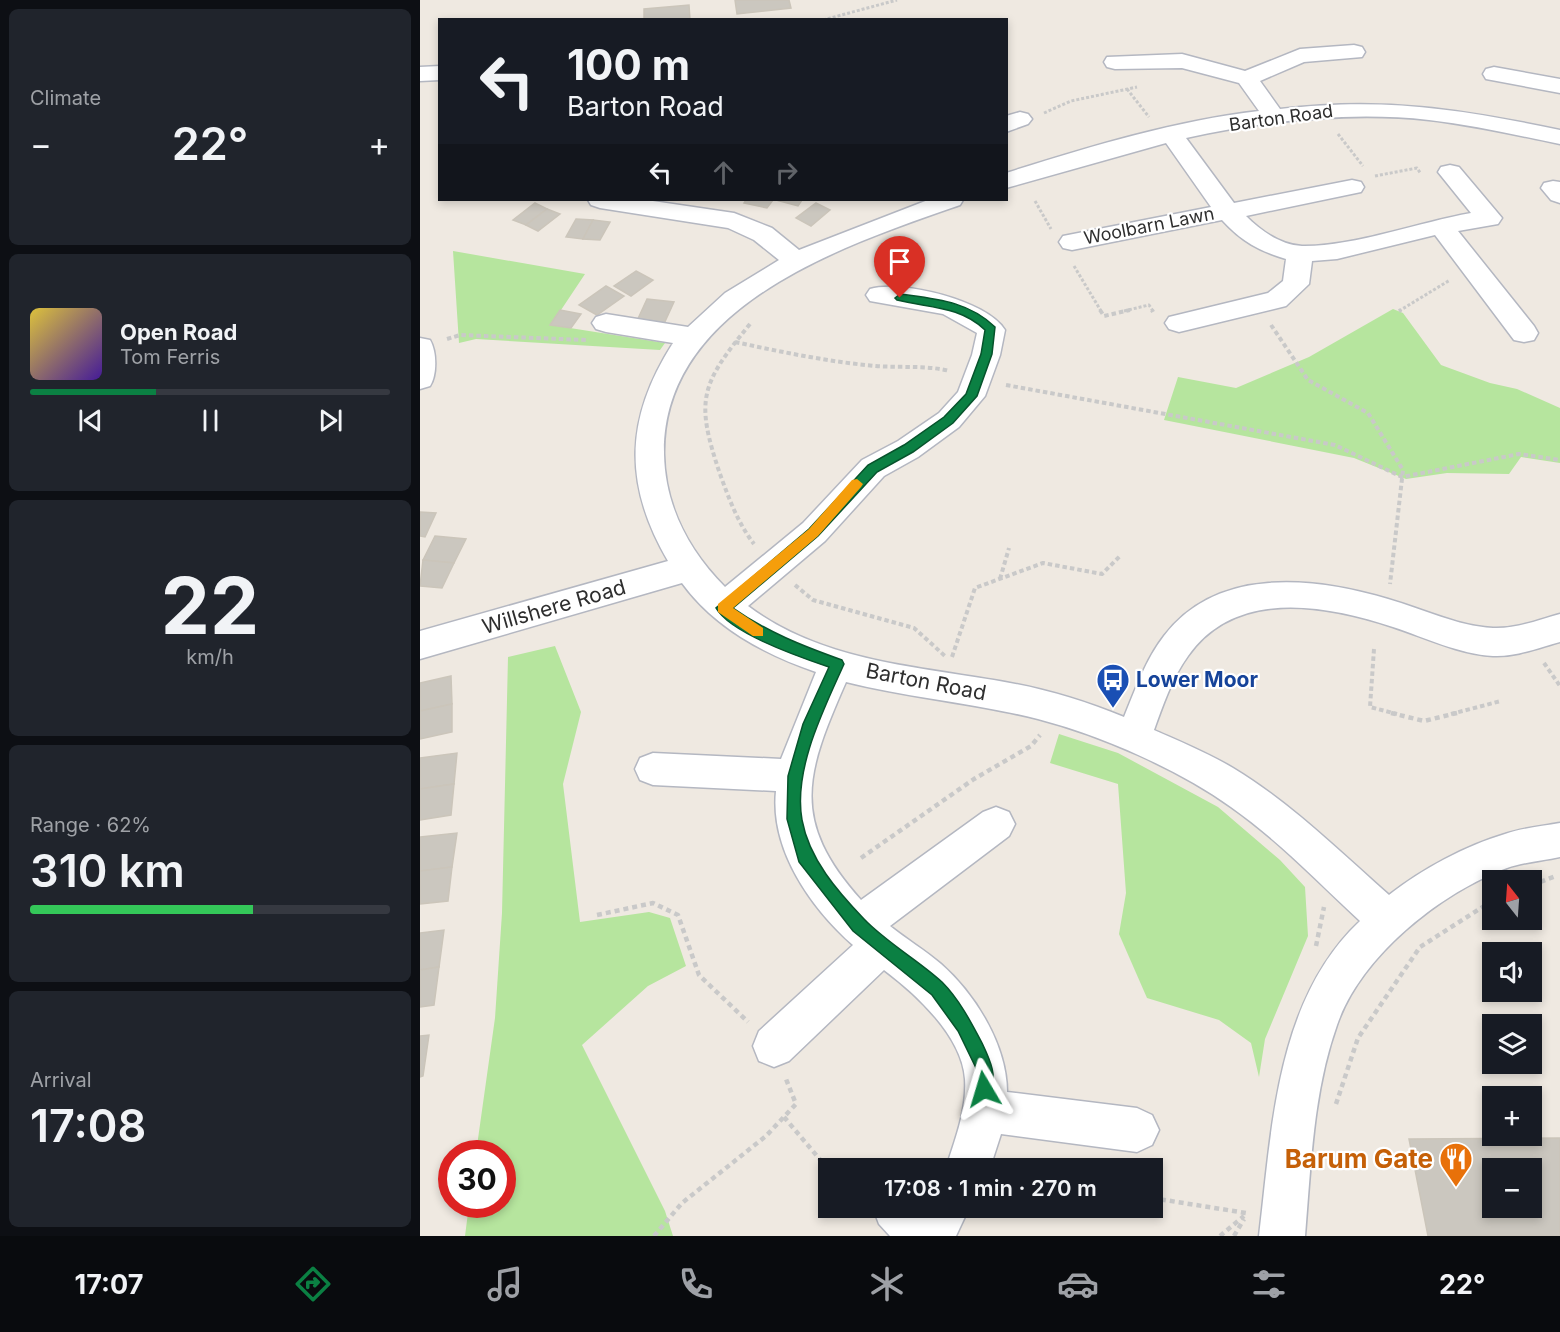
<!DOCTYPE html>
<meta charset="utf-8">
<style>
:root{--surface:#171b24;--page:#20242c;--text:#f1f3f6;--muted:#9ea1a6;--line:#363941;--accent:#0b8043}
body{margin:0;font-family:Inter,sans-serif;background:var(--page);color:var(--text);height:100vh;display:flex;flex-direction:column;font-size:22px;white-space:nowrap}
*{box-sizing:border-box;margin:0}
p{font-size:20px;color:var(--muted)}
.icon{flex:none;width:33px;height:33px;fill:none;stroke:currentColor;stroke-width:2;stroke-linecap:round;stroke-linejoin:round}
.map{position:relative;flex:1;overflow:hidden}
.drawer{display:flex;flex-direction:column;gap:9px;padding:9px;background:#0d0f14;width:420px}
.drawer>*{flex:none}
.banner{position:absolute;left:18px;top:18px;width:570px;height:183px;border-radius:0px;box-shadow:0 3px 9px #0003;background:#171b24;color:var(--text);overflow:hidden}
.needle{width:39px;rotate:343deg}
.fabs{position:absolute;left:1062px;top:870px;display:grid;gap:12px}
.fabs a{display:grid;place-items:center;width:60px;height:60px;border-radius:0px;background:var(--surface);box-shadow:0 3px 9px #0003;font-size:30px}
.speed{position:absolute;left:18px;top:1140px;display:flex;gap:12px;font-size:30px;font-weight:700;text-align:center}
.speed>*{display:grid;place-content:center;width:78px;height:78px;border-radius:50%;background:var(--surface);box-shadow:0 3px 9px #0003;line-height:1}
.speed .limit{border:9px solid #d22;background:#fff;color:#111}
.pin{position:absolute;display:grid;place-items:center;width:51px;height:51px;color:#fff;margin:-62px -26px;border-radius:50% 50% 50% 0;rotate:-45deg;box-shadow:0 0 6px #0007}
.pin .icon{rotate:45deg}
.me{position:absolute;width:66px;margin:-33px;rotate:353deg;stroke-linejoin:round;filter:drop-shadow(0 0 4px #0008)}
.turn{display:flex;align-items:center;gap:21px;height:126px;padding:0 30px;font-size:27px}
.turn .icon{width:78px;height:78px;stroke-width:2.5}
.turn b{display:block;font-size:42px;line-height:51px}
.lanes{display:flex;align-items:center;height:57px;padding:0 30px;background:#0003;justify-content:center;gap:30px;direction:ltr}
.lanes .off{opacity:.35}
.big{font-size:45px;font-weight:600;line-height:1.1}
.drawer .card{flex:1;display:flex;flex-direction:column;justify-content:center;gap:9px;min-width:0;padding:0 21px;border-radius:9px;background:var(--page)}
.drawer .dial{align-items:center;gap:0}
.dial b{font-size:78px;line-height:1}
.song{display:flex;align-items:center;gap:18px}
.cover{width:72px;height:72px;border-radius:9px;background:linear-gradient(135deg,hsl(50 70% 55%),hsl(260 70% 35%))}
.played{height:6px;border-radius:3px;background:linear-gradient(90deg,var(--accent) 35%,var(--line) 35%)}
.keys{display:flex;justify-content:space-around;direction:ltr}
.heat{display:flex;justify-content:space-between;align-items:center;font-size:33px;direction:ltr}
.charge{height:9px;border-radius:4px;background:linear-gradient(90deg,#34c759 62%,var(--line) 0)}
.trip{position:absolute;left:398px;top:1158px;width:345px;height:60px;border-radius:0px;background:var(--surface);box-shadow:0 3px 9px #0003;font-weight:600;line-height:60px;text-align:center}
.tabs{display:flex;height:96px;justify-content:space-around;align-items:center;background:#090b0e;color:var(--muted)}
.tabs .icon{width:42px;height:42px}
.tabs .active{color:var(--accent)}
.tabs b{font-size:27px;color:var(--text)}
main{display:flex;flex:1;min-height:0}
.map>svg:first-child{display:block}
</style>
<main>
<section class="drawer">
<div class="card"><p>Climate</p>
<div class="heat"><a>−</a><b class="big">22°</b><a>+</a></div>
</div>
<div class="card">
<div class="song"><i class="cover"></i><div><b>Open Road</b><p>Tom Ferris</p></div></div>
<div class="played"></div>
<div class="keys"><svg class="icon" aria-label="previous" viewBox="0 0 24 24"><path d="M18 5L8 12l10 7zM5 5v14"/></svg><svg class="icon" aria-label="pause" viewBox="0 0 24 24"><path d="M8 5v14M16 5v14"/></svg><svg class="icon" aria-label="next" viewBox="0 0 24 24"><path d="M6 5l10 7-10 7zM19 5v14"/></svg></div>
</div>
<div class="card dial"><b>22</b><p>km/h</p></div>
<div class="card"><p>Range · 62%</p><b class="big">310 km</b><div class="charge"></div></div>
<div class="card"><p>Arrival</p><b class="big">17:08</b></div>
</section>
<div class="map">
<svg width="1140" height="1236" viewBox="0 0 1140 1236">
<rect width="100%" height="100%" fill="#efe9e1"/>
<!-- green -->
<g fill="#b6e59e">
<path d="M 33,251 L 165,274 L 131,325 L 245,343 L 240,350 L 56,339 L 39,343 Z"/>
<path d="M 973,309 L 983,313 L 1021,365 L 1070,383 L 1097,389 L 1140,408 L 1140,463 L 1101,457 L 1089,474 L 1027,473 L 986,479 L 934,458 L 744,420 L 758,377 L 816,388 L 889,357 Z"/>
<path d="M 135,646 L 161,712 L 143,784 L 160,922 L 229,912 L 250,918 L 266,966 L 228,986 L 162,1045 L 245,1211 L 253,1236 L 45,1236 L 49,1205 L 82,1204 L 82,1154 L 56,1153 L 75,1018 L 82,913 L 88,657 Z"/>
<path d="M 639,734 L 698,753 L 798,807 L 860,860 L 885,887 L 888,936 L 845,1039 L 839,1077 L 831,1043 L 799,1020 L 727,998 L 699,934 L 706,893 L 698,784 L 630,763 Z"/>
</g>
<!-- building -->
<g fill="#cbc7bf" stroke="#cbc5ba" stroke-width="1.5" fill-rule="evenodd">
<path d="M 315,0 L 369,0 L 371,8 L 317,14 Z"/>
<path d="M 269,5 L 270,20 L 224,20 L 224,9 Z"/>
<path d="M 326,200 L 353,200 L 347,208 L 324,203 Z"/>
<path d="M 356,200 L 382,200 L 378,206 Z"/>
<path d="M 115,203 L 127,209 L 106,225 L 93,220 Z"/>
<path d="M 396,203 L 410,210 L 391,226 L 376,218 Z"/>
<path d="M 127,209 L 140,214 L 118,231 L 106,225 Z"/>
<path d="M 156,219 L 173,220 L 163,239 L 146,237 Z"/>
<path d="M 173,220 L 190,222 L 180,240 L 163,239 Z"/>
<path d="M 216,271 L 233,280 L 211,296 L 194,286 Z"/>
<path d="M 186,286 L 204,296 L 177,315 L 159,305 Z"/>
<path d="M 227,299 L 254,302 L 243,326 L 216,323 Z"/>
<path d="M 140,310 L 161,314 L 151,328 L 130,325 Z"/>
<path d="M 0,512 L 16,513 L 5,537 L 0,536 Z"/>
<path d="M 15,536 L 46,539 L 34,563 L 3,560 Z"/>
<path d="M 3,560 L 34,563 L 22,588 L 0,586 Z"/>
<path d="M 31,676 L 32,704 L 0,711 L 0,683 Z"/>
<path d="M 32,704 L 32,732 L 0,739 L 0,711 Z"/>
<path d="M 37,753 L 34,784 L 0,789 L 0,758 Z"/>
<path d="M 34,784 L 31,815 L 0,820 L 0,789 Z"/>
<path d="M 37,833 L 32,867 L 0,871 L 0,837 Z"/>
<path d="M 32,867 L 28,901 L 0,904 L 0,871 Z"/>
<path d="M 24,930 L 19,967 L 0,970 L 0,933 Z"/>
<path d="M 19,967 L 14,1005 L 0,1007 L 0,970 Z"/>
<path d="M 9,1035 L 3,1076 L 0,1077 L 0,1036 Z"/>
<path d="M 1140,1138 L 1140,1236 L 1008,1236 L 989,1139 ZM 1072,1168 L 1112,1168 L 1112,1208 L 1072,1208 Z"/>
</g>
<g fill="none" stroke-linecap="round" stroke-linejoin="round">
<!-- minor casing -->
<g stroke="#b4b7c1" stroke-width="3">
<g id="minor">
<path d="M 934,45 L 942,47 L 945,52 L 942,57 L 884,62 L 840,81 L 860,109 C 964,97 1040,109 1140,130 L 1140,144 C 1096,135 1053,125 1009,120 C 928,111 845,121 766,138 L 814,203 L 932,180 L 941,182 L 944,187 L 941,192 L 826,216 C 840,230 860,245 882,246 C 932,247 1000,222 1051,213 L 1018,172 L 1021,167 L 1030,165 L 1039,167 L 1082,218 L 1078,224 L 1038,231 L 1114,326 L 1118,333 L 1114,340 L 1104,342 L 1094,340 L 1015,235 L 917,259 L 892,261 L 889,284 L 866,306 L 759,332 L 749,329 L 745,323 L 749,317 L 848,293 L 863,281 L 866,259 C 839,251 821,241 802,220 L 652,250 L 643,248 L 639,242 L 643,236 L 791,207 L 746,143 L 586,188 L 586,173 C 669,147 753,121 839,111 L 819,83 L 762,68 L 695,69 L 687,67 L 684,62 L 687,57 L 762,54 L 825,71 L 880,49 Z"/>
<path d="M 20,66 L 20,80 L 0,81 L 0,67 Z"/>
<path d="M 1074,67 L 1140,79 L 1140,93 L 1066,79 L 1063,74 L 1066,69 Z"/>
<path d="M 600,112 L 608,114 L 612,119 L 608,124 L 586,132 L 586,116 Z"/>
<path d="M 1133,181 L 1140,182 L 1140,203 L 1131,200 L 1121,188 L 1124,183 Z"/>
<path d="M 168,200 L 226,200 L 314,213 L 352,228 L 379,250 L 508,200 L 543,200 L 540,205 C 425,245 242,305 244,454 C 245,506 269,551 305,587 L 383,523 L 442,460 L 478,441 L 519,413 L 538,392 L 552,355 L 557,333 L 523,314 L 450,301 L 446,295 L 450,289 C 482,280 566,300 585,330 L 580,355 L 565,396 L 539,427 L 498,457 L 464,476 L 405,541 L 328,606 C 404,663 499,666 590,683 C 629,690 667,702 704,717 C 715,690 726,659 744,636 C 797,566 894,577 968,599 C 1003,609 1037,626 1073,628 C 1096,629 1118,620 1140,614 L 1140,642 C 1118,648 1096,657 1073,656 C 1039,654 1006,638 973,627 C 905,605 816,588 768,656 C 752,678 743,705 734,730 C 761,742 788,753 813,768 C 871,803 919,851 969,895 C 1002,869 1045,846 1085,834 C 1103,828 1122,826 1140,823 L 1140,857 C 1123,861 1103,862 1087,868 C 1020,893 941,956 917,1025 C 893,1092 891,1166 885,1236 L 839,1236 C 852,1128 856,1000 940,921 C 898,882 858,840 811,807 C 758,769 680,735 618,719 C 555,703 489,698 426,682 C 386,773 369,820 441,900 L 563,812 L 576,807 L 589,812 L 595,824 L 589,836 L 470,926 C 486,939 505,950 521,964 C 555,994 587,1045 587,1092 L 717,1108 L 732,1115 L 739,1130 L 732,1145 L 717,1152 L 581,1134 L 570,1168 L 526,1168 C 535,1139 547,1110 545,1079 C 542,1036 496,994 464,970 L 369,1061 L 354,1067 L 339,1061 L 333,1046 L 339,1031 L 433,945 C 391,908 350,850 356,791 L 233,785 L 220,780 L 215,769 L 220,758 L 233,753 L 361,759 L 396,672 C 344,654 295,628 262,583 L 0,659 L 0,631 L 248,561 C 203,484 205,418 253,343 L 186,332 L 176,329 L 172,323 L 176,317 L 186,314 L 268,327 L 305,293 L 359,260 L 334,240 L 308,228 L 180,208 L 171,205 Z"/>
<path d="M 0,338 L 10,340 C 17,352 17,375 10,386 L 0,389 Z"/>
<path d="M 453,1208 L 549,1208 L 536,1236 L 470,1236 L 459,1224 Z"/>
</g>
</g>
<!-- path-far2 -->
<g stroke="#c9c9c9" stroke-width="3" stroke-dasharray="3 2" stroke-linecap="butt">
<path d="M 403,20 L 477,0"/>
<path d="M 707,89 L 729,117"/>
<path d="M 624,113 L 651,101 L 717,87"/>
<path d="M 918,134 L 943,166"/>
<path d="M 955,176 L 997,168 L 1001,174"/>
<path d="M 615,201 L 631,229"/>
<path d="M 654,266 L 681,311"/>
<path d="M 704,311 L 729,305 L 733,311"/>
<path d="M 979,311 L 1030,280"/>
</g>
<!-- path-far1 -->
<g stroke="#c9c9c9" stroke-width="4" stroke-dasharray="4.5 3" stroke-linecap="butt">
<path d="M 680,310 L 684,316 L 710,310"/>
<path d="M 732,310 L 733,312"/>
<path d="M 979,311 L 981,310"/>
<path d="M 330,324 C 280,385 275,400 300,474 C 309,499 318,523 334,544"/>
<path d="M 851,325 L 888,380 L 948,413 L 983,470 L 970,584"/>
<path d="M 27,339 L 40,335 L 166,340"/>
<path d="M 315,342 C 362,352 409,362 456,366 C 481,368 505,365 530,371"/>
<path d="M 586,385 L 915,445 L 982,477 L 1099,454 L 1140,460"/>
<path d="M 580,579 L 589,548"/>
<path d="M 375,585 L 393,600 L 494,628 L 525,656"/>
<path d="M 954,649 L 950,707 L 977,714"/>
<path d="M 532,657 L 555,588 L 623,563 L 682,574 L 700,556"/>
<path d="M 1124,663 L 1140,686"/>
<path d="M 1031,714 L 1081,701"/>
</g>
<!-- path -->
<g stroke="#c9c9c9" stroke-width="4.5" stroke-dasharray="5 4" stroke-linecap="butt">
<path d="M 971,713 L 1004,721 L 1037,713"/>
<path d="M 441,858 L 554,779 L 611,746 L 620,735"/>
<path d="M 1112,885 L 1136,876"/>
<path d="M 177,915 L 233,903 L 258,915 L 279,975 L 328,1022"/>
<path d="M 896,946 L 904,907"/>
<path d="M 916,1104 L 938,1038 L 1000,947 L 1072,901"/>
<path d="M 364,1117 L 408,1169"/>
<path d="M 732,1198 L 826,1213"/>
<path d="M 234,1236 L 262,1203 L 346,1136 L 376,1104 L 366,1079"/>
<path d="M 800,1236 L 824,1216"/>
<path d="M 814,1236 L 824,1219"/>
</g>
<!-- minor -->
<use href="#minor" fill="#fff" fill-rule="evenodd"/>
</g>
<!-- route -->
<path fill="#0b8043" stroke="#07532c" stroke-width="1.5" d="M 480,294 C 516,299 548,301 575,327 L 572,354 L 557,396 L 533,423 L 493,452 L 457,472 L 398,536 L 313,608 C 347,632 383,646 422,660 L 424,664 C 404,709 373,769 382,820 C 389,859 418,892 444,919 C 467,943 498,960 522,982 C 539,999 551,1022 562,1043 C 570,1060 578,1076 570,1095 L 564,1097 L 558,1095 L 556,1068 L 538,1031 L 512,995 L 433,931 L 379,862 L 367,819 L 368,776 L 383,724 L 409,667 C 382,658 310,633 296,608 L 389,529 L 448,465 L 484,445 L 524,417 L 546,394 L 561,354 L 565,330 C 540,306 509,308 477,300 L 475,298 Z"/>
<!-- slow -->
<path fill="#f59e0b" d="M 437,479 L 443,484 L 441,487 L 398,536 L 313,608 L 343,628 L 343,636 L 333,636 L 298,612 L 298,604 L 389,529 L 432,480 Z"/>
<!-- icons -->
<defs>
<g id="bus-pin" transform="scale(1.725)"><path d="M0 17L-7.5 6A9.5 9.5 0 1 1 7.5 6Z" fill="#1a4fb4" stroke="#fff"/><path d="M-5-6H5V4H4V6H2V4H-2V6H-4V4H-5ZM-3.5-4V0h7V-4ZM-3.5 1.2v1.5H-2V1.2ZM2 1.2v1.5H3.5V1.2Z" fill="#fff"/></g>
<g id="restaurant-pin" transform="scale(1.725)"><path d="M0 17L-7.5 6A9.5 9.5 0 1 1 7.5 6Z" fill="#e8710a" stroke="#fff"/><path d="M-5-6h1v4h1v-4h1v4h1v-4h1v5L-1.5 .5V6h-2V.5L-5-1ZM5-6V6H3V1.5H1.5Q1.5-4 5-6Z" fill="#fff"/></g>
</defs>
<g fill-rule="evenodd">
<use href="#bus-pin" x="693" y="680"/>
<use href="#restaurant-pin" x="1036" y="1159"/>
</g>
<g text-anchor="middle" stroke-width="4.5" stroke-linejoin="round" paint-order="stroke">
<!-- far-street labels -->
<g font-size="18" fill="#2e2e2e" stroke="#fff">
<text transform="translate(861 118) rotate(-8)" y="6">Barton Road</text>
<text transform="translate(729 226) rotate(-11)" y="6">Woolbarn Lawn</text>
</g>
<!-- street labels -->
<g font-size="21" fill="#2e2e2e" stroke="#fff">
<text transform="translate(134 607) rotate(-16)" y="7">Willshere Road</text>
<text transform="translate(506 682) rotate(11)" y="7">Barton Road</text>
</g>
<!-- transit labels -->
<g font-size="21" font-weight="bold" fill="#164399" stroke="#fff" text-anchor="start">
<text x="716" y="687">Lower Moor</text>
</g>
<!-- near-food labels -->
<g font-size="26" font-weight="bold" fill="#c56008" stroke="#fff" text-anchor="end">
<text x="1013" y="1168">Barum Gate</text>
</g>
</g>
</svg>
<div class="fabs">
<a><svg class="needle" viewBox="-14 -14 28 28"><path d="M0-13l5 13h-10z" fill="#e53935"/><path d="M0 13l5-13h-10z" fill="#9ea1a6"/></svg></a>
<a><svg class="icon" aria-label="sound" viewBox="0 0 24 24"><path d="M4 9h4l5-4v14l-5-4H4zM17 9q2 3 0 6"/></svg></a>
<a><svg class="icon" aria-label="layers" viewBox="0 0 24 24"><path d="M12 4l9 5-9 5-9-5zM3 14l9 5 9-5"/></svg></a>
<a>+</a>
<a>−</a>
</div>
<div class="speed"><div class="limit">30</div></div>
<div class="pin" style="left:480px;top:298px;background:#d93025"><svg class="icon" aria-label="arrive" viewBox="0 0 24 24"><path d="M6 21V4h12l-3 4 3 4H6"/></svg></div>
<svg class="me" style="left:564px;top:1089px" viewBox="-20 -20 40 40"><path d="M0-17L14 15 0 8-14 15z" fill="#0b8043" stroke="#fff" stroke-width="4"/></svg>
<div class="trip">17:08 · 1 min · 270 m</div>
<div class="banner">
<div class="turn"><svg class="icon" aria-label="left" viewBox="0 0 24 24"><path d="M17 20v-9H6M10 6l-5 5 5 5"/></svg><div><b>100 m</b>Barton Road</div></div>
<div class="lanes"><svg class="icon" aria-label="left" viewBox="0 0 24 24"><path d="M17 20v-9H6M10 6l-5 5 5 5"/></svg><svg class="icon off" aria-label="ahead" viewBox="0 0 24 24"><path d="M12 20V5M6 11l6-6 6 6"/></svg><svg class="icon off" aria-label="right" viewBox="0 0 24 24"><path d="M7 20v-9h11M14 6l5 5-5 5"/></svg></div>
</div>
</div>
</main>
<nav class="tabs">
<b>17:07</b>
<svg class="icon active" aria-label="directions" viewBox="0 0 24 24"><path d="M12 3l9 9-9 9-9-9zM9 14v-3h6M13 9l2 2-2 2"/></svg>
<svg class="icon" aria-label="music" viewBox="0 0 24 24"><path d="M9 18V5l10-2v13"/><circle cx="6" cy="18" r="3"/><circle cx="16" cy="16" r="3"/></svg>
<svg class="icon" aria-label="phone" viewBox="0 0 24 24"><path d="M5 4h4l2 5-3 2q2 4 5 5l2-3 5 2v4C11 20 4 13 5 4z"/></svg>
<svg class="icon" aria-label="climate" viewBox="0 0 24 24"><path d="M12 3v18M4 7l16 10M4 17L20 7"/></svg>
<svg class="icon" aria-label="car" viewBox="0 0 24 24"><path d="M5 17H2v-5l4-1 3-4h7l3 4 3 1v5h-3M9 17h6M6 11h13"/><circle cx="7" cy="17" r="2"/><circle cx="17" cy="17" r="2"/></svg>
<svg class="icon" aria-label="filters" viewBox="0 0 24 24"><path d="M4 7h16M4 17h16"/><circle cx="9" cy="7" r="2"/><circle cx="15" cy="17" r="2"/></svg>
<b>22°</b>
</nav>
